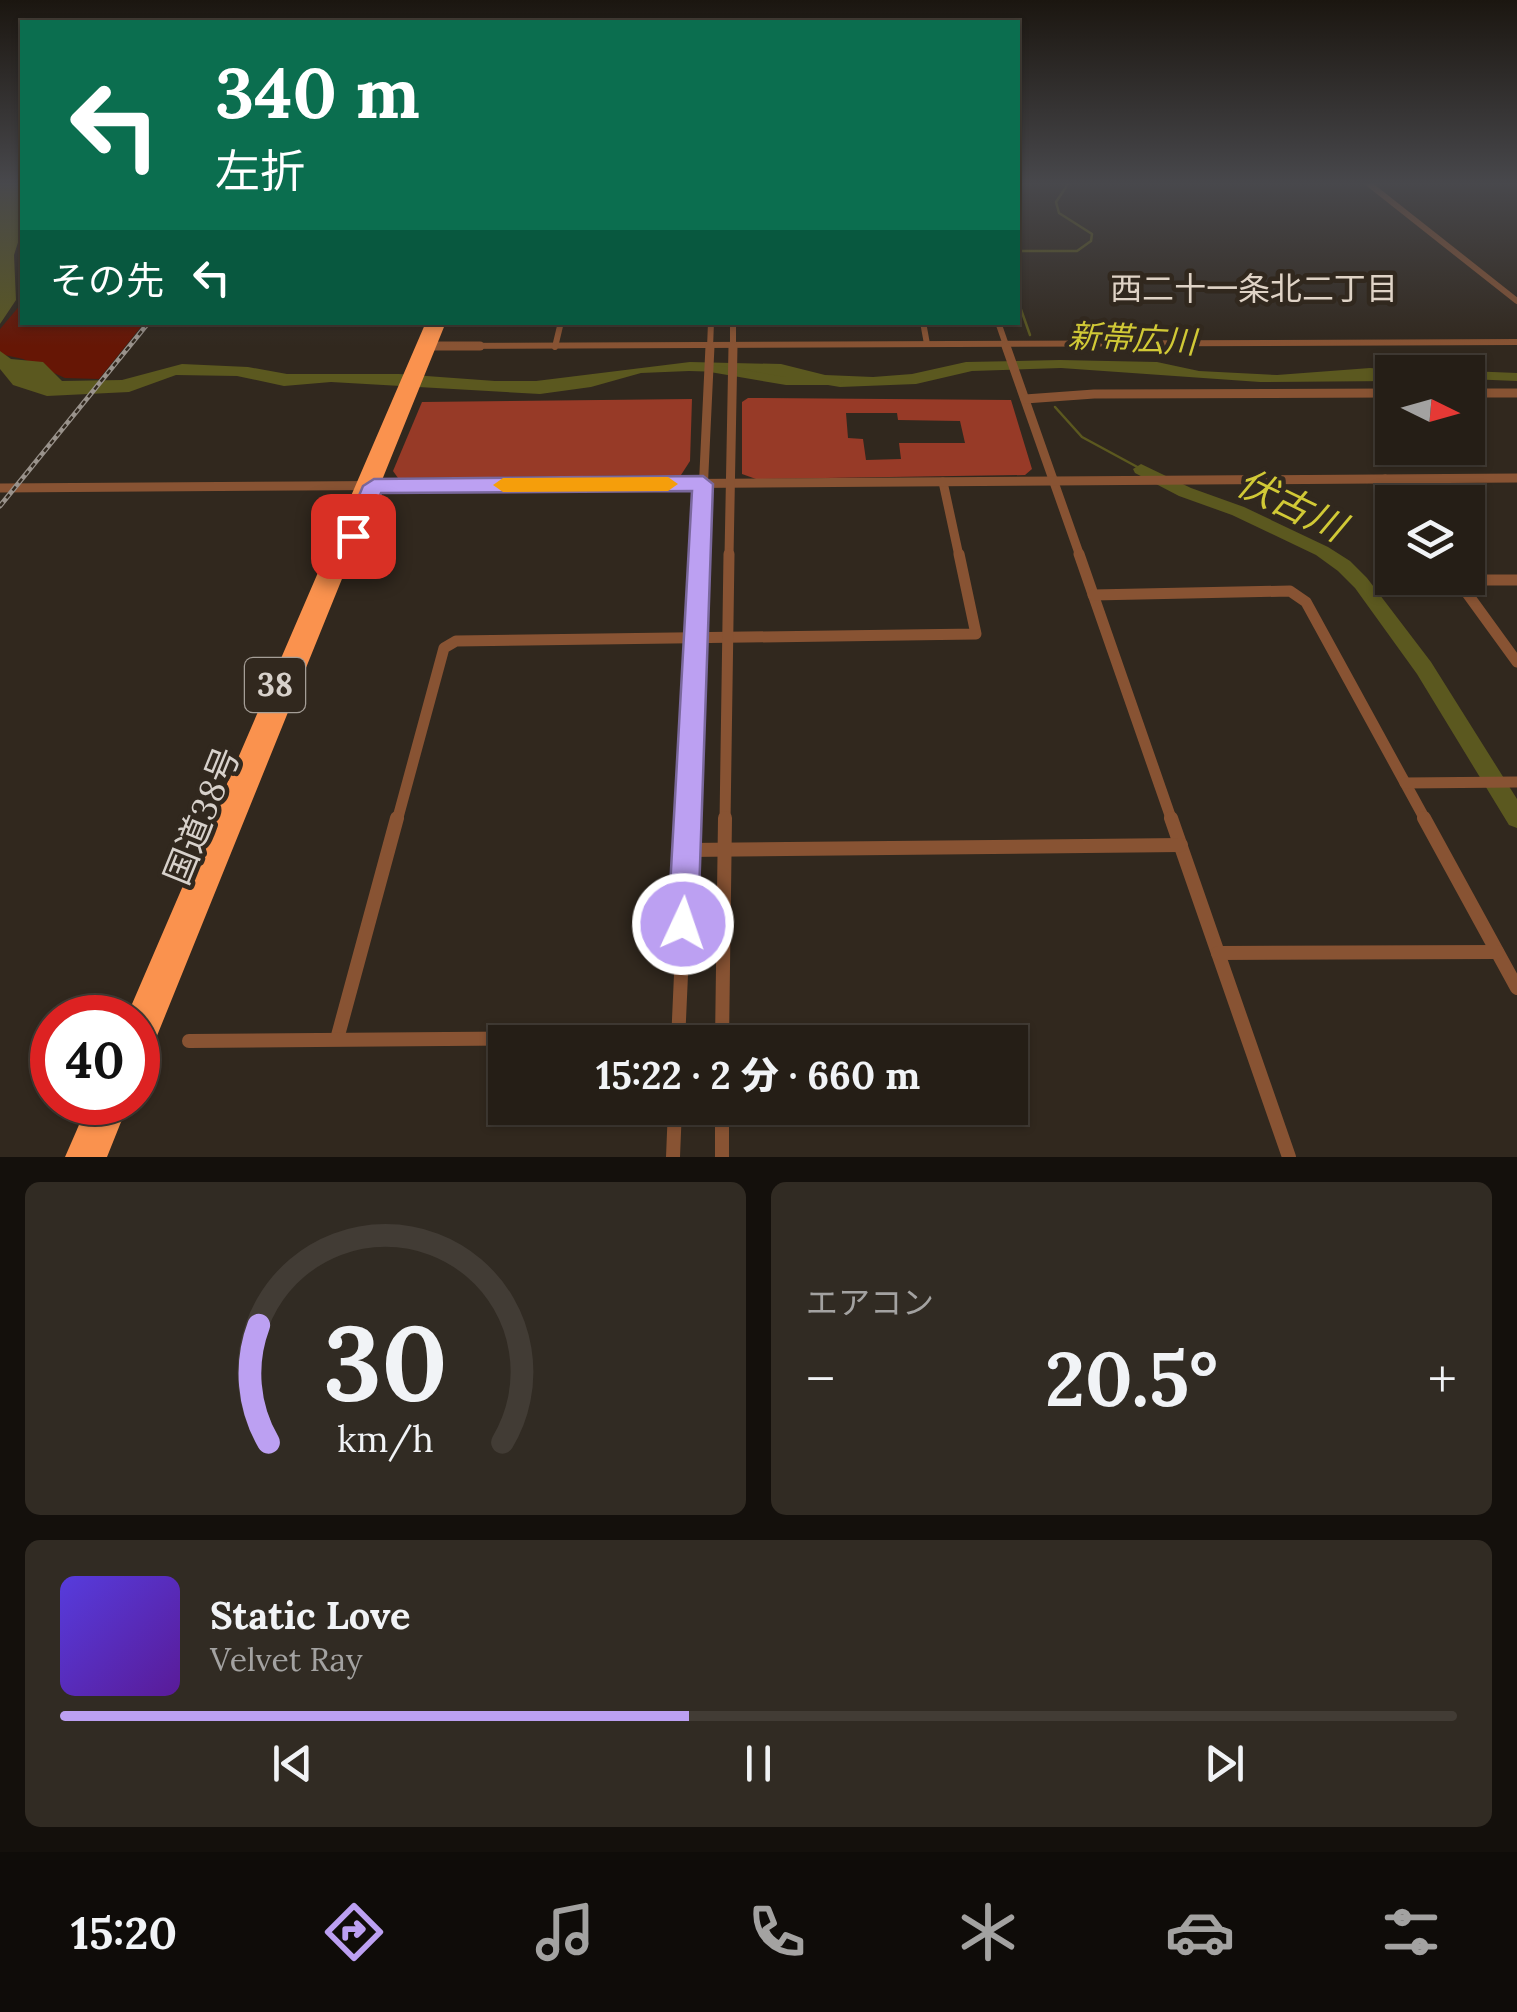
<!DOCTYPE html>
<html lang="ja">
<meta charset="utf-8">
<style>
:root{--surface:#251e16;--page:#312b23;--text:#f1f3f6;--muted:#a3a2a1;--line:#423c35;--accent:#bca0f2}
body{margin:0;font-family:Lora,"Noto Sans JP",serif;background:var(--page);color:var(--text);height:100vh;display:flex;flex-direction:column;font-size:38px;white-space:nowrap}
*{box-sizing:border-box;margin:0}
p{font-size:32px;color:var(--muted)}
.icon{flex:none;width:55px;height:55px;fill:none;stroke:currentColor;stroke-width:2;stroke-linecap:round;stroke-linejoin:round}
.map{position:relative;height:1157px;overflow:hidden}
.details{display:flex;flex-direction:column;gap:25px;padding:25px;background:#14100c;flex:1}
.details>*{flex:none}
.banner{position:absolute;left:20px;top:20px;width:1000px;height:305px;border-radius:0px;box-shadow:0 2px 8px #0004,0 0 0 2px var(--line);background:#0b6e4f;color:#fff;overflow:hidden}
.needle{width:65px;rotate:95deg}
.controls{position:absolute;left:1375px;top:355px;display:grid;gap:20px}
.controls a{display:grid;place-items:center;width:110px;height:110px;border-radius:0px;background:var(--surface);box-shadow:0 2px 8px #0004,0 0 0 2px var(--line);font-size:50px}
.speed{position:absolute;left:30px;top:995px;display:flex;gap:20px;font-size:50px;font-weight:700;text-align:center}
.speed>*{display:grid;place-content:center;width:130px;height:130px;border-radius:50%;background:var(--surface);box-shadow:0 2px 8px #0004,0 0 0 2px var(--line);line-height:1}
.speed .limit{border:15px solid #d22;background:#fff;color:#111}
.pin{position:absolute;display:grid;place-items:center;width:85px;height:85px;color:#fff;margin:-42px;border-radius:20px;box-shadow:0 5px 15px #0006}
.me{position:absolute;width:110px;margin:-55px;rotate:3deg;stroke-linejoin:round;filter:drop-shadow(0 0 8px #0008)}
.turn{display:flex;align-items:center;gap:35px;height:210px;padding:0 30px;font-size:45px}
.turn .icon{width:130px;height:130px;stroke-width:2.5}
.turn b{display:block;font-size:70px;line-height:85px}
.then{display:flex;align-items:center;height:95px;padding:0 30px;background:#0003;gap:20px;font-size:38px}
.big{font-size:75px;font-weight:800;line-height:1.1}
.details .tile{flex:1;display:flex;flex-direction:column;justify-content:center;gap:15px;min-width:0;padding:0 35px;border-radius:15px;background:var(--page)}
.details .dial{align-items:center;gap:0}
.dial svg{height:260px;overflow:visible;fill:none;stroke:var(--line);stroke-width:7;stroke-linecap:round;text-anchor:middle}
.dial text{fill:var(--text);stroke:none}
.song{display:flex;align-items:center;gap:30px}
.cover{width:120px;height:120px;border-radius:15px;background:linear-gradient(135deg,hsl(250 70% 55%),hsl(270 70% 35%))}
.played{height:10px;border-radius:5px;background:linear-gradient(90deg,var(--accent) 45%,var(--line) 45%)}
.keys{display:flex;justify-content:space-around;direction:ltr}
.heat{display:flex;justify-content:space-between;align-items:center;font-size:55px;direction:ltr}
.details .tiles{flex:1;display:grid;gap:25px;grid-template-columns:1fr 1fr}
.tile:last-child{grid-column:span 2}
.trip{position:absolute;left:488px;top:1025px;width:540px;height:100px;border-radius:0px;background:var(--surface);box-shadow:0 2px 8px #0004,0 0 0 2px var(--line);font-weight:800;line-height:100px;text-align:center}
.tab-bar{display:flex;height:160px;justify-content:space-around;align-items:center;background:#0f0c09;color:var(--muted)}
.tab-bar .icon{width:70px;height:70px}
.tab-bar .current{color:var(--accent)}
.tab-bar b{font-size:45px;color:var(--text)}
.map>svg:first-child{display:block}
</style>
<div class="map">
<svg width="1517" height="1157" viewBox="0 0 1517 1157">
<rect width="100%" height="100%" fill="#31281e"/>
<!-- green -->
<path fill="#661605" d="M 22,303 L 22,322 L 144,323 L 99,379 L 65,378 L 23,359 L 0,354 L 0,329 Z"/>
<!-- forest -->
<g fill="#973a27" fill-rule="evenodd">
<path d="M 748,398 L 1011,400 L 1032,469 L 1025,475 L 756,479 L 742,474 L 742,402 ZM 846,413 L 897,413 L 898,420 L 960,421 L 965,443 L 899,443 L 901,459 L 866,460 L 863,439 L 848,438 Z"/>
<path d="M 692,399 L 690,461 L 681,475 L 398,478 L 393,471 L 422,402 Z"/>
</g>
<!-- water -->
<g fill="#5b581f">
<path d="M 0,184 L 22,184 L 22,230 L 14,255 L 16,300 L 0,324 Z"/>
<path d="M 0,351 L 11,359 L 43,362 L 62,381 L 122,380 L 182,364 L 248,367 L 287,374 L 399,374 L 495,381 L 536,381 L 690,362 L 781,364 L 825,375 L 873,377 L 912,374 L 966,362 L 1060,360 L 1157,362 L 1199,371 L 1277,375 L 1370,368 L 1425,372 L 1392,372 L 1392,381 L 1260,382 L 1061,368 L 972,371 L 916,384 L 840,387 L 756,373 L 689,371 L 641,373 L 591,387 L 540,394 L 331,382 L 284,386 L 237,376 L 176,375 L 129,392 L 47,396 L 13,385 L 0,369 Z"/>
</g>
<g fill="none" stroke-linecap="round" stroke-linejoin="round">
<!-- stream -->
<g stroke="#5b581f" stroke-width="2.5">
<path d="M 1018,251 L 1077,251 L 1091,241 L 1092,234 L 1059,213 L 1056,202 L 1068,184"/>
<path d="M 1018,301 L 1030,335"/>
<path d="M 1055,407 L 1082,437 L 1141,469"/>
</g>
<!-- river -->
<g fill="#5b581f" fill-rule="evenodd">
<path d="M 715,365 L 786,377 L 838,377 L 845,381 L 838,385 L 786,385 L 710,372 L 708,369 Z"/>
<path d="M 1468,371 L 1517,373 L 1517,381 L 1468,379 L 1468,372 L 1463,372 Z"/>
<path d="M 1141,464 L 1191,488 L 1244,507 L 1328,547 L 1350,561 L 1367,578 L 1431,662 L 1517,799 L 1517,828 L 1509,825 L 1417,674 L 1355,588 L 1338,571 L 1316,555 L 1232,515 L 1179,496 L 1135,473 L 1133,469 Z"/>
</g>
<!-- minor-far3 -->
<g stroke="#885333" stroke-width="6">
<path d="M 1369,184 L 1517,301"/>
<path d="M 923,322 L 927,344"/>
<path d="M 998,322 L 1007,348"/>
<path d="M 423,346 L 1517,342"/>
<path d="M 555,347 L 561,322"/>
<path d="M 710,348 L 711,322"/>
<path d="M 733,348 L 733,322"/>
</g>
<!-- minor-far2 -->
<g stroke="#885333" stroke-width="9">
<path d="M 423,346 L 480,346"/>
<path d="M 1006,346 L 1080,556"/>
<path d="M 1468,393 L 1517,393"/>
<path d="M 1025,399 L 1094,394 L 1392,393"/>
<path d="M 1385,479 L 1402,502"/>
<path d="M 943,482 L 959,556"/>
<path d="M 0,488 L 1517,478"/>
<path d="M 700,556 L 710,346"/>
<path d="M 729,556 L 733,346"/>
</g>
<!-- minor-far1 -->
<g stroke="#885333" stroke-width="11">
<path d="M 1079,554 L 1172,821"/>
<path d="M 1456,578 L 1517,662"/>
<path d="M 1458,580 L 1517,580"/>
<path d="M 1093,595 L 1290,591 L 1306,602 L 1426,821"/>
<path d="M 1405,783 L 1517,782"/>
<path d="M 397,821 L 444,648 L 456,641 L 976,634 L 959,554"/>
<path d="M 688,821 L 700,554"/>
<path d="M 725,821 L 729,554"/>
</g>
<!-- minor -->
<g stroke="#885333" stroke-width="14">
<path d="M 1171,818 L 1289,1157"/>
<path d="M 1424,818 L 1517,988"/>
<path d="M 687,850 L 1181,845"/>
<path d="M 1218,953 L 1497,952"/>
<path d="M 337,1039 L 397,818"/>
<path d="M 189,1041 L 722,1037"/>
<path d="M 678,1042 L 688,818"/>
<path d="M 722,1042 L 725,818"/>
<path d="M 722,1108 L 722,1157"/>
<path d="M 673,1157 L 675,1108"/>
</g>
<!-- highway -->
<g fill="#fa924e" fill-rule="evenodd">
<path d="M 426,322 L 446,322 L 148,1058 L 145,1065 L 138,1068 L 138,1035 L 141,1026 L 138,1027 L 138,1018 L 126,1018 Z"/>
<path d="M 89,1102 L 129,1102 L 107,1157 L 65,1157 Z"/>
</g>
<!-- rail casing -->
<g stroke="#99928b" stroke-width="5">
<path id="rail" d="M 0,506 L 149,322"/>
</g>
<!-- rail -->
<use href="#rail" stroke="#31281e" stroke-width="2.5" stroke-dasharray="5" stroke-linecap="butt"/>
</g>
<!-- wall -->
<path fill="#604e20" d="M 834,322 L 902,322 L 901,324 L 834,324 Z"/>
<!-- sky -->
<linearGradient id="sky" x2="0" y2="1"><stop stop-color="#1b1610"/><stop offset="0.53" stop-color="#48484c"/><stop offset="1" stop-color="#48484c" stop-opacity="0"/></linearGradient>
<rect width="1517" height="346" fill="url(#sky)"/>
<!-- route -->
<path fill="#bca0f2" stroke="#7a689d" stroke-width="2.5" d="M 703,476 L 713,484 L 698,924 L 694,935 L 683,940 L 672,935 L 668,924 L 692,491 L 381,493 L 361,541 L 345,541 L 342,536 L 363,486 L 374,479 Z"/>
<!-- slow -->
<path fill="#f59e0b" d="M 668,477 L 678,484 L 668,491 L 503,492 L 493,485 L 503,478 Z"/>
<g text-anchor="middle" stroke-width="9" stroke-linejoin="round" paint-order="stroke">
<!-- far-neighbourhood labels -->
<g font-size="32" fill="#dfd3c6" stroke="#31281e">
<text x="1254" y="300">西二十一条北二丁目</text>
</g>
<!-- far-water labels -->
<g font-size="32" font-style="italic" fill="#d1c936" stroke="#31281e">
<text transform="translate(1132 339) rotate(3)" y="11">新帯広川</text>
</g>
<!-- shield labels -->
<rect fill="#31281e" stroke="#a59e97" stroke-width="2.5" x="245" y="658" width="60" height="54" rx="8"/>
<g font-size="32" font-weight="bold" fill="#d7d1cb">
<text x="275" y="696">38</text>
</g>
<!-- street labels -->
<g font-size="35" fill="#d7d1cb" stroke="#31281e">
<text transform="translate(202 816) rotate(-68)" y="12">国道38号</text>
</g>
<!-- water labels -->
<g font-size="38" font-style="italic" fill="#d1c936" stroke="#31281e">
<text transform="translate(1291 505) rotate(26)" y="13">伏古川</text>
</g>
</g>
</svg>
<div class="controls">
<a><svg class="needle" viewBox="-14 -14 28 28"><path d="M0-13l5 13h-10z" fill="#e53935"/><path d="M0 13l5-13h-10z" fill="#a3a2a1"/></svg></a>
<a><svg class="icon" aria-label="layers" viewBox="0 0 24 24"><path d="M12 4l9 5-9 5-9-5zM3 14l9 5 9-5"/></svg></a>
</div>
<div class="speed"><div class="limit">40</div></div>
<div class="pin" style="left:353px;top:536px;background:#d93025"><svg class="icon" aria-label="arrive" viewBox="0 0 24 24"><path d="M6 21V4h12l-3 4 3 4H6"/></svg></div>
<svg class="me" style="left:683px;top:924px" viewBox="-20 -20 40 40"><circle r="17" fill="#bca0f2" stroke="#fff" stroke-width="3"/><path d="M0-11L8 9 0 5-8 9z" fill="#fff"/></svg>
<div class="trip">15:22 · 2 分 · 660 m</div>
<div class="banner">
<div class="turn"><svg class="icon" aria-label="left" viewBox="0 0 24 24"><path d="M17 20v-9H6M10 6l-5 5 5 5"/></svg><div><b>340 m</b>左折</div></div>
<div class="then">その先<svg class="icon" aria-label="left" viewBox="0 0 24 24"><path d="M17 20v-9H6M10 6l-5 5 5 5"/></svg></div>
</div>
</div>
<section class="details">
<div class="tiles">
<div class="tile dial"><svg viewBox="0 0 100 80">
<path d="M14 69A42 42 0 1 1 86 69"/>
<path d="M14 69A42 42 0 0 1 11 33" stroke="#bca0f2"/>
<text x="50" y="56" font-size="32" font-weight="700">30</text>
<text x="50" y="72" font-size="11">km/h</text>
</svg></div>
<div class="tile"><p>エアコン</p>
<div class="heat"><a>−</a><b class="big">20.5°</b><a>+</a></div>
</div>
<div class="tile">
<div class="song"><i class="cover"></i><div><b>Static Love</b><p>Velvet Ray</p></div></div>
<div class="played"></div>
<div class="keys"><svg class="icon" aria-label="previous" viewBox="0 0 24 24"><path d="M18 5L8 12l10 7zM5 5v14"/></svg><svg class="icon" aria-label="pause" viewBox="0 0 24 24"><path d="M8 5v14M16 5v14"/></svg><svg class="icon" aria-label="next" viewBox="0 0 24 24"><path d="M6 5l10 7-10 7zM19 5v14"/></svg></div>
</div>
</div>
</section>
<nav class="tab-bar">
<b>15:20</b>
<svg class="icon current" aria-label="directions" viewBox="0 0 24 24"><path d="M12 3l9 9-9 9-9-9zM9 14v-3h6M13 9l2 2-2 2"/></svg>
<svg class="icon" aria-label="music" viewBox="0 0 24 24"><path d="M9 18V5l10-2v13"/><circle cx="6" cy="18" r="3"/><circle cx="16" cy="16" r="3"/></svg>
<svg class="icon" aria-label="phone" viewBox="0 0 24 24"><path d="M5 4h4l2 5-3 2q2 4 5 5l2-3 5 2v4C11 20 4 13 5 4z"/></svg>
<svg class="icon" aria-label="climate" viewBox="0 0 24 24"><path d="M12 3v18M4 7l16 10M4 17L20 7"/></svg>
<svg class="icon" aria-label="car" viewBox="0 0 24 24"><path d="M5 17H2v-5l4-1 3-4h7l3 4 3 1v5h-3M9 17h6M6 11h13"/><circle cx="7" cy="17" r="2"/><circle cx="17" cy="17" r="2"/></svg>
<svg class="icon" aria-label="filters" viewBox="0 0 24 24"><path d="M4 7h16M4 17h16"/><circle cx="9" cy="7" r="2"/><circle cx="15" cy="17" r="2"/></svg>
</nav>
